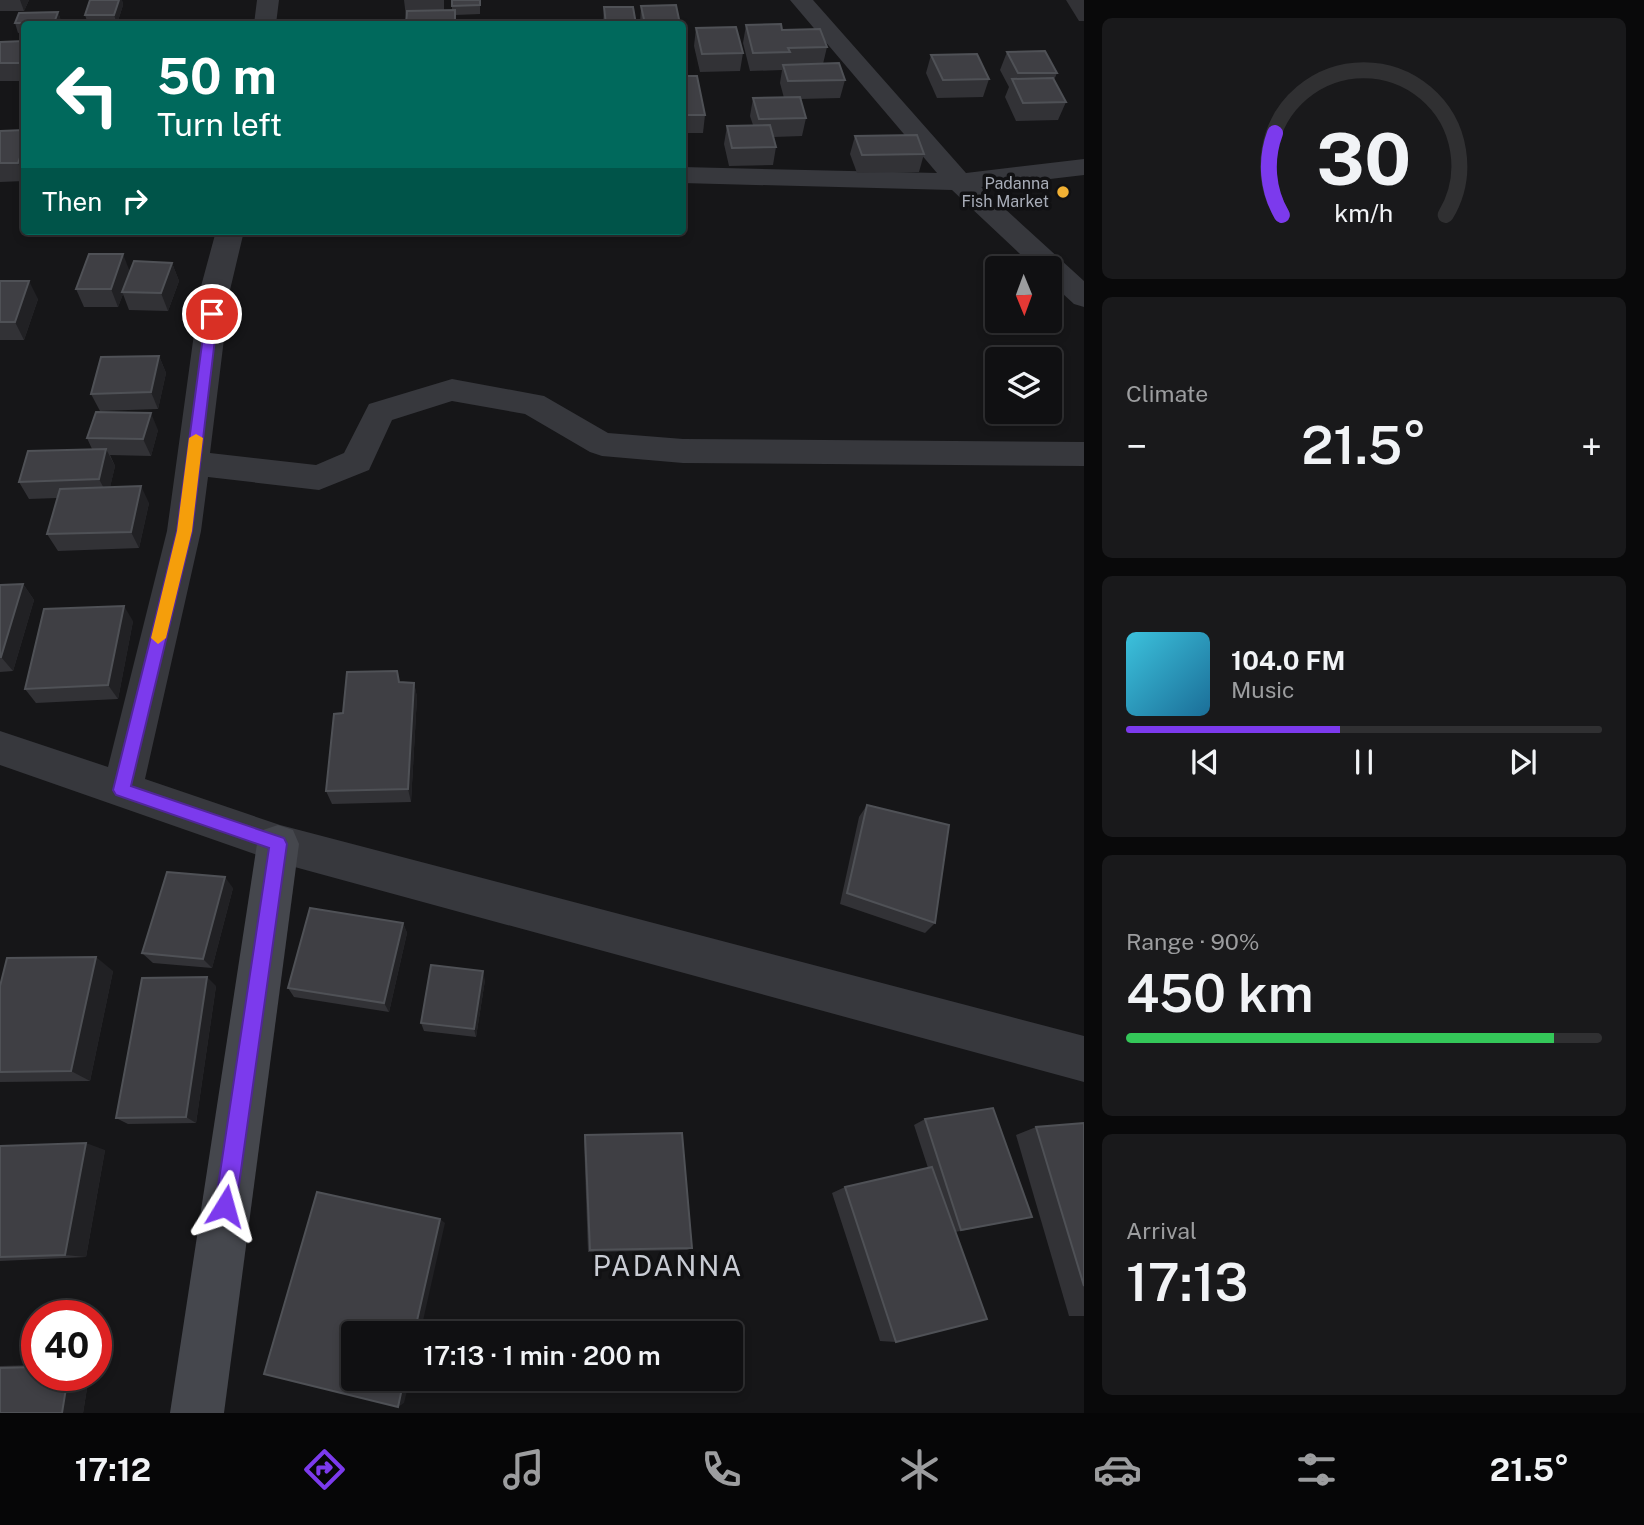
<!DOCTYPE html>
<meta charset="utf-8">
<style>
:root{--surface:#101012;--page:#19191b;--text:#f1f3f6;--muted:#9c9d9f;--line:#303032;--accent:#7c3aed}
body{margin:0;font-family:"Public Sans",sans-serif;background:var(--page);color:var(--text);height:100vh;display:flex;flex-direction:column;font-size:26px;white-space:nowrap}
*{box-sizing:border-box;margin:0}
p{font-size:23px;color:var(--muted)}
.icon{flex:none;width:38px;height:38px;fill:none;stroke:currentColor;stroke-width:2;stroke-linecap:round;stroke-linejoin:round}
.map{position:relative;flex:1;overflow:hidden}
.panel{display:flex;flex-direction:column;gap:18px;padding:18px;background:#09090a;width:560px}
.panel>*{flex:none}
.hud{position:absolute;left:21px;top:21px;width:665px;height:214px;border-radius:7px;box-shadow:0 4px 10px #0003,0 0 0 2px var(--line);background:#00695c;color:#fff;overflow:hidden}
.needle{width:46px;rotate:179deg}
.buttons{position:absolute;left:985px;top:256px;display:grid;gap:14px}
.buttons a{display:grid;place-items:center;width:77px;height:77px;border-radius:7px;background:var(--surface);box-shadow:0 4px 10px #0003,0 0 0 2px var(--line);font-size:35px}
.speed{position:absolute;left:21px;top:1300px;display:flex;gap:14px;font-size:35px;font-weight:700;text-align:center}
.speed>*{display:grid;place-content:center;width:91px;height:91px;border-radius:50%;background:var(--surface);box-shadow:0 4px 10px #0003,0 0 0 2px var(--line);line-height:1}
.speed .limit{border:10px solid #d22;background:#fff;color:#111}
.pin{position:absolute;display:grid;place-items:center;width:60px;height:60px;color:#fff;margin:-30px;border:4px solid #fff;border-radius:50%;box-shadow:0 2px 7px #0007}
.me{position:absolute;width:77px;margin:-38px;rotate:8deg;stroke-linejoin:round;filter:drop-shadow(0 0 5px #0008)}
.turn{display:flex;align-items:center;gap:24px;height:147px;padding:0 21px;font-size:32px}
.turn .icon{width:91px;height:91px;stroke-width:2.5}
.turn b{display:block;font-size:49px;line-height:60px}
.then{display:flex;align-items:center;height:66px;padding:0 21px;background:#0003;gap:14px;font-size:26px}
.big{font-size:52px;font-weight:600;line-height:1.1}
.panel .tile{flex:1;display:flex;flex-direction:column;justify-content:center;gap:10px;min-width:0;padding:0 24px;border-radius:10px;background:var(--page)}
.panel .dial{align-items:center;gap:0}
.dial svg{height:182px;overflow:visible;fill:none;stroke:var(--line);stroke-width:7;stroke-linecap:round;text-anchor:middle}
.dial text{fill:var(--text);stroke:none}
.song{display:flex;align-items:center;gap:21px}
.cover{width:84px;height:84px;border-radius:10px;background:linear-gradient(135deg,hsl(190 70% 55%),hsl(200 70% 35%))}
.played{height:7px;border-radius:4px;background:linear-gradient(90deg,var(--accent) 45%,var(--line) 45%)}
.keys{display:flex;justify-content:space-around;direction:ltr}
.heat{display:flex;justify-content:space-between;align-items:center;font-size:38px;direction:ltr}
.charge{height:10px;border-radius:5px;background:linear-gradient(90deg,#34c759 90%,var(--line) 0)}
.trip{position:absolute;left:341px;top:1321px;width:402px;height:70px;border-radius:7px;background:var(--surface);box-shadow:0 4px 10px #0003,0 0 0 2px var(--line);font-weight:600;line-height:70px;text-align:center}
.dock{display:flex;height:112px;justify-content:space-around;align-items:center;background:#060607;color:var(--muted)}
.dock .icon{width:49px;height:49px}
.dock .selected{color:var(--accent)}
.dock b{font-size:32px;color:var(--text)}
main{display:flex;flex:1;min-height:0}
.map>svg:first-child{display:block}
</style>
<main>
<div class="map">
<svg width="1084" height="1413" viewBox="0 0 1084 1413">
<rect width="100%" height="100%" fill="#161618"/>
<g fill="none" stroke-linecap="round" stroke-linejoin="round">
<!-- street -->
<g fill="#37383d" fill-rule="evenodd">
<path d="M 257,0 L 279,0 L 276,24 L 254,24 Z"/>
<path d="M 790,0 L 813,0 L 966,173 L 1084,159 L 1084,175 L 981,187 L 1084,281 L 1084,307 L 1074,304 L 1050,282 L 1050,268 L 1035,268 L 952,190 L 682,183 L 682,167 L 937,173 Z"/>
<path d="M 216,231 L 244,231 L 230,290 L 210,453 L 316,465 L 344,453 L 369,404 L 452,379 L 544,396 L 608,433 L 683,439 L 1084,442 L 1084,466 L 683,463 L 602,456 L 590,452 L 525,414 L 452,401 L 392,420 L 369,470 L 319,490 L 208,477 L 201,531 L 145,779 L 280,825 L 1084,1036 L 1084,1082 L 280,863 L 0,765 L 0,731 L 108,767 L 167,531 L 200,290 Z"/>
</g>
<!-- secondary -->
<path fill="#45474d" fill-rule="evenodd" d="M 278,825 L 293,830 L 299,844 L 224,1413 L 170,1413 L 257,844 L 263,830 Z"/>
</g>
<!-- wall -->
<g fill="#323236">
<path d="M 0,0 L 29,0 L 24,11 L 0,11 Z"/>
<path d="M 90,0 L 122,0 L 123,5 L 117,24 L 88,24 L 85,15 Z"/>
<path d="M 404,0 L 444,0 L 444,11 L 452,10 L 452,0 L 480,0 L 480,14 L 406,17 Z"/>
<path d="M 1066,0 L 1084,0 L 1084,21 L 1079,21 Z"/>
<path d="M 641,6 L 680,24 L 640,24 Z"/>
<path d="M 604,7 L 636,24 L 603,24 Z"/>
<path d="M 58,12 L 61,21 L 60,24 L 24,24 L 24,32 L 18,33 L 15,23 Z"/>
<path d="M 746,25 L 782,30 L 827,47 L 823,64 L 845,80 L 840,98 L 800,99 L 806,118 L 802,136 L 774,137 L 776,147 L 773,165 L 729,166 L 724,144 L 727,126 L 753,125 L 750,116 L 753,98 L 784,98 L 780,83 L 782,70 L 750,71 L 743,43 Z"/>
<path d="M 696,28 L 743,53 L 740,71 L 700,72 L 694,46 Z"/>
<path d="M 24,41 L 24,81 L 0,81 L 0,42 Z"/>
<path d="M 1007,52 L 1057,73 L 1054,80 L 1066,102 L 1058,120 L 1016,121 L 1005,97 L 1009,87 L 1000,70 Z"/>
<path d="M 931,55 L 989,79 L 983,97 L 937,98 L 926,73 Z"/>
<path d="M 682,76 L 705,115 L 703,133 L 682,133 Z"/>
<path d="M 24,130 L 24,181 L 0,182 L 0,131 Z"/>
<path d="M 855,136 L 924,154 L 919,172 L 857,173 L 850,154 Z"/>
<path d="M 172,263 L 179,281 L 168,311 L 129,310 L 123,294 L 118,307 L 84,307 L 76,289 L 130,272 Z"/>
<path d="M 0,281 L 38,299 L 24,340 L 0,340 Z"/>
<path d="M 159,356 L 166,373 L 158,409 L 100,411 L 91,394 Z"/>
<path d="M 158,430 L 151,456 L 110,455 L 115,466 L 110,487 L 149,503 L 139,548 L 58,551 L 47,534 L 57,498 L 29,499 L 19,482 L 92,449 L 87,438 Z"/>
<path d="M 23,584 L 34,600 L 13,671 L 0,672 L 0,585 Z"/>
<path d="M 133,621 L 118,699 L 36,703 L 25,689 Z"/>
<path d="M 400,682 L 414,683 L 417,697 L 411,802 L 332,804 L 326,791 L 343,713 Z"/>
<path d="M 867,805 L 935,923 L 925,933 L 840,904 L 859,817 Z"/>
<path d="M 233,888 L 212,968 L 153,963 L 142,953 Z"/>
<path d="M 403,923 L 407,933 L 389,1012 L 294,997 L 288,988 Z"/>
<path d="M 113,971 L 90,1081 L 0,1082 L 0,986 Z"/>
<path d="M 485,980 L 476,1037 L 424,1031 L 421,1023 Z"/>
<path d="M 216,986 L 196,1123 L 128,1124 L 116,1118 Z"/>
<path d="M 925,1119 L 1032,1217 L 955,1232 L 896,1342 L 880,1341 L 832,1193 L 845,1187 L 928,1168 L 914,1125 Z"/>
<path d="M 1084,1123 L 1084,1316 L 1069,1316 L 1016,1135 L 1036,1127 Z"/>
<path d="M 585,1135 L 692,1248 L 687,1250 L 588,1252 L 584,1140 Z"/>
<path d="M 0,1146 L 105,1150 L 86,1257 L 0,1261 Z"/>
<path d="M 37,1365 L 37,1376 L 89,1376 L 83,1413 L 0,1413 L 0,1366 Z"/>
</g>
<!-- shaded-wall -->
<g fill="#212124">
<path d="M 20,0 L 29,0 L 24,11 Z"/>
<path d="M 119,0 L 122,0 L 123,5 L 117,24 L 114,15 Z"/>
<path d="M 58,12 L 61,21 L 60,24 L 55,24 L 54,23 Z"/>
<path d="M 24,146 L 24,177 L 18,163 Z"/>
<path d="M 123,254 L 130,272 L 122,292 L 123,294 L 118,307 L 111,289 Z"/>
<path d="M 172,263 L 179,281 L 168,311 L 161,293 Z"/>
<path d="M 29,281 L 38,299 L 24,340 L 15,322 Z"/>
<path d="M 159,356 L 166,373 L 158,409 L 151,392 Z"/>
<path d="M 151,413 L 158,430 L 151,456 L 143,439 Z"/>
<path d="M 106,449 L 115,466 L 108,496 L 99,479 Z"/>
<path d="M 141,486 L 149,503 L 139,548 L 131,532 Z"/>
<path d="M 23,584 L 34,600 L 13,671 L 1,657 Z"/>
<path d="M 124,606 L 133,621 L 118,699 L 108,685 Z"/>
<path d="M 414,683 L 417,697 L 411,802 L 408,789 Z"/>
<path d="M 225,877 L 233,888 L 212,968 L 203,959 Z"/>
<path d="M 403,923 L 407,933 L 389,1012 L 384,1003 Z"/>
<path d="M 96,957 L 113,971 L 90,1081 L 71,1071 Z"/>
<path d="M 483,971 L 485,980 L 476,1037 L 474,1029 Z"/>
<path d="M 207,977 L 216,986 L 196,1123 L 186,1117 Z"/>
<path d="M 86,1143 L 105,1150 L 86,1257 L 65,1255 Z"/>
<path d="M 440,1219 L 445,1223 L 420,1334 L 414,1334 Z"/>
<path d="M 68,1376 L 89,1376 L 83,1413 L 62,1413 Z"/>
<path d="M 404,1379 L 410,1379 L 404,1403 L 398,1407 Z"/>
</g>
<!-- building -->
<g fill="#3f3f44" stroke="#4f5156" stroke-width="2">
<path d="M 90,0 L 119,0 L 114,15 L 85,15 Z"/>
<path d="M 452,0 L 480,0 L 480,5 L 452,6 Z"/>
<path d="M 676,5 L 680,24 L 645,24 L 641,6 Z"/>
<path d="M 604,7 L 633,7 L 636,24 L 606,24 Z"/>
<path d="M 455,10 L 455,24 L 406,24 L 407,11 Z"/>
<path d="M 58,12 L 54,23 L 15,23 L 19,13 Z"/>
<path d="M 312,23 L 312,24 L 266,24 Z"/>
<path d="M 781,24 L 782,30 L 820,29 L 827,47 L 788,48 L 790,52 L 753,53 L 746,25 Z"/>
<path d="M 736,27 L 743,53 L 702,54 L 696,28 Z"/>
<path d="M 24,41 L 24,63 L 0,63 L 0,42 Z"/>
<path d="M 1045,51 L 1057,73 L 1018,73 L 1007,52 Z"/>
<path d="M 977,54 L 989,79 L 943,80 L 931,55 Z"/>
<path d="M 839,63 L 845,80 L 788,81 L 783,65 Z"/>
<path d="M 682,76 L 697,76 L 705,115 L 682,115 Z"/>
<path d="M 1053,78 L 1066,102 L 1023,103 L 1012,79 Z"/>
<path d="M 800,97 L 806,118 L 759,119 L 753,98 Z"/>
<path d="M 770,125 L 776,147 L 732,148 L 727,126 Z"/>
<path d="M 24,130 L 24,146 L 18,163 L 0,163 L 0,131 Z"/>
<path d="M 917,135 L 924,154 L 862,155 L 855,136 Z"/>
<path d="M 89,254 L 123,254 L 111,289 L 76,289 Z"/>
<path d="M 134,261 L 172,263 L 161,293 L 122,292 Z"/>
<path d="M 0,281 L 29,281 L 15,322 L 0,322 Z"/>
<path d="M 159,356 L 151,392 L 91,394 L 101,357 Z"/>
<path d="M 96,412 L 151,413 L 143,439 L 87,438 Z"/>
<path d="M 106,449 L 99,479 L 19,482 L 28,451 Z"/>
<path d="M 141,486 L 131,532 L 47,534 L 60,489 Z"/>
<path d="M 23,584 L 1,657 L 0,657 L 0,585 Z"/>
<path d="M 124,606 L 108,685 L 25,689 L 44,609 Z"/>
<path d="M 397,671 L 399,682 L 414,683 L 408,789 L 326,791 L 334,714 L 343,713 L 347,672 Z"/>
<path d="M 867,805 L 949,825 L 935,923 L 847,893 Z"/>
<path d="M 167,872 L 225,877 L 203,959 L 142,953 Z"/>
<path d="M 310,908 L 403,923 L 384,1003 L 288,988 Z"/>
<path d="M 96,957 L 71,1071 L 0,1072 L 0,986 L 7,958 Z"/>
<path d="M 431,965 L 483,971 L 474,1029 L 421,1023 Z"/>
<path d="M 207,977 L 186,1117 L 116,1118 L 142,978 Z"/>
<path d="M 993,1108 L 1032,1217 L 961,1230 L 925,1119 Z"/>
<path d="M 1084,1123 L 1084,1286 L 1036,1127 Z"/>
<path d="M 682,1133 L 692,1248 L 590,1250 L 585,1135 Z"/>
<path d="M 86,1143 L 65,1255 L 0,1257 L 0,1146 Z"/>
<path d="M 932,1167 L 987,1319 L 896,1342 L 845,1187 Z"/>
<path d="M 317,1192 L 440,1219 L 414,1334 L 354,1334 L 354,1379 L 404,1379 L 398,1407 L 264,1374 Z"/>
<path d="M 37,1367 L 37,1376 L 68,1376 L 62,1413 L 0,1413 L 0,1368 Z"/>
</g>
<!-- route -->
<path fill="#7c3aed" stroke="#51269a" stroke-width="2" d="M 212,310 L 218,314 L 192,531 L 131,786 L 278,836 L 284,838 L 287,844 L 236,1206 L 233,1213 L 225,1216 L 218,1213 L 215,1206 L 269,848 L 116,795 L 113,790 L 177,531 L 206,314 Z"/>
<!-- slow -->
<path fill="#f59e0b" d="M 196,434 L 203,438 L 192,531 L 166,638 L 158,644 L 151,638 L 177,531 L 189,438 Z"/>
<!-- markers -->
<circle fill="#f2b134" stroke="#111113" stroke-width="2.5" cx="1063" cy="192" r="7"/>
<g text-anchor="middle" stroke-width="7" stroke-linejoin="round" paint-order="stroke">
<!-- far-poi labels -->
<g font-size="16" fill="#a8adb8" stroke="#111113" text-anchor="end">
<text x="1049" y="189">Padanna<tspan x="1049" dy="18">Fish Market</tspan></text>
</g>
<!-- near-quarter labels -->
<g font-size="28" letter-spacing="2" fill="#c9ccd4" stroke="#111113">
<text x="668" y="1276">PADANNA</text>
</g>
</g>
</svg>
<div class="buttons">
<a><svg class="needle" viewBox="-14 -14 28 28"><path d="M0-13l5 13h-10z" fill="#e53935"/><path d="M0 13l5-13h-10z" fill="#9c9d9f"/></svg></a>
<a><svg class="icon" aria-label="layers" viewBox="0 0 24 24"><path d="M12 4l9 5-9 5-9-5zM3 14l9 5 9-5"/></svg></a>
</div>
<div class="speed"><div class="limit">40</div></div>
<div class="pin" style="left:212px;top:314px;background:#d93025"><svg class="icon" aria-label="arrive" viewBox="0 0 24 24"><path d="M6 21V4h12l-3 4 3 4H6"/></svg></div>
<svg class="me" style="left:225px;top:1206px" viewBox="-20 -20 40 40"><path d="M0-17L14 15 0 8-14 15z" fill="#7c3aed" stroke="#fff" stroke-width="4"/></svg>
<div class="trip">17:13 · 1 min · 200 m</div>
<div class="hud">
<div class="turn"><svg class="icon" aria-label="left" viewBox="0 0 24 24"><path d="M17 20v-9H6M10 6l-5 5 5 5"/></svg><div><b>50 m</b>Turn left</div></div>
<div class="then">Then<svg class="icon" aria-label="right" viewBox="0 0 24 24"><path d="M7 20v-9h11M14 6l5 5-5 5"/></svg></div>
</div>
</div>
<section class="panel">
<div class="tile dial"><svg viewBox="0 0 100 80">
<path d="M14 69A42 42 0 1 1 86 69"/>
<path d="M14 69A42 42 0 0 1 11 33" stroke="#7c3aed"/>
<text x="50" y="56" font-size="32" font-weight="700">30</text>
<text x="50" y="72" font-size="11">km/h</text>
</svg></div>
<div class="tile"><p>Climate</p>
<div class="heat"><a>−</a><b class="big">21.5°</b><a>+</a></div>
</div>
<div class="tile">
<div class="song"><i class="cover"></i><div><b>104.0 FM</b><p>Music</p></div></div>
<div class="played"></div>
<div class="keys"><svg class="icon" aria-label="previous" viewBox="0 0 24 24"><path d="M18 5L8 12l10 7zM5 5v14"/></svg><svg class="icon" aria-label="pause" viewBox="0 0 24 24"><path d="M8 5v14M16 5v14"/></svg><svg class="icon" aria-label="next" viewBox="0 0 24 24"><path d="M6 5l10 7-10 7zM19 5v14"/></svg></div>
</div>
<div class="tile"><p>Range · 90%</p><b class="big">450 km</b><div class="charge"></div></div>
<div class="tile"><p>Arrival</p><b class="big">17:13</b></div>
</section>
</main>
<nav class="dock">
<b>17:12</b>
<svg class="icon selected" aria-label="directions" viewBox="0 0 24 24"><path d="M12 3l9 9-9 9-9-9zM9 14v-3h6M13 9l2 2-2 2"/></svg>
<svg class="icon" aria-label="music" viewBox="0 0 24 24"><path d="M9 18V5l10-2v13"/><circle cx="6" cy="18" r="3"/><circle cx="16" cy="16" r="3"/></svg>
<svg class="icon" aria-label="phone" viewBox="0 0 24 24"><path d="M5 4h4l2 5-3 2q2 4 5 5l2-3 5 2v4C11 20 4 13 5 4z"/></svg>
<svg class="icon" aria-label="climate" viewBox="0 0 24 24"><path d="M12 3v18M4 7l16 10M4 17L20 7"/></svg>
<svg class="icon" aria-label="car" viewBox="0 0 24 24"><path d="M5 17H2v-5l4-1 3-4h7l3 4 3 1v5h-3M9 17h6M6 11h13"/><circle cx="7" cy="17" r="2"/><circle cx="17" cy="17" r="2"/></svg>
<svg class="icon" aria-label="filters" viewBox="0 0 24 24"><path d="M4 7h16M4 17h16"/><circle cx="9" cy="7" r="2"/><circle cx="15" cy="17" r="2"/></svg>
<b>21.5°</b>
</nav>
